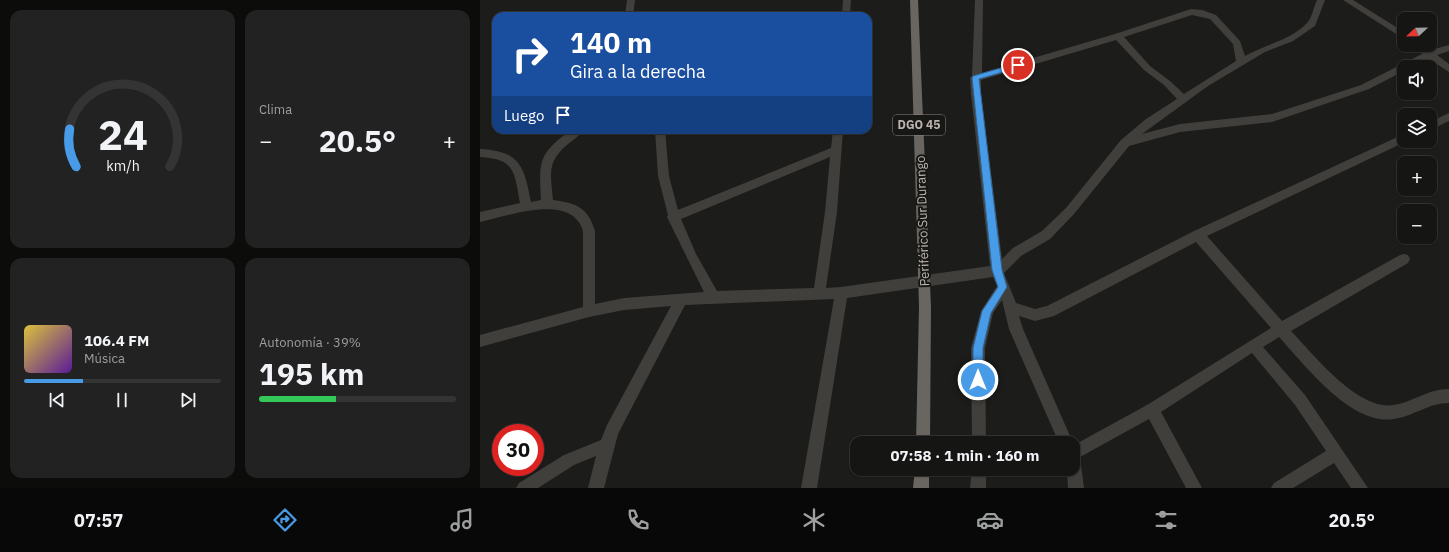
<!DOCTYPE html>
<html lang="es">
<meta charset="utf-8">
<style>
:root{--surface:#151514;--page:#222;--text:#f1f3f6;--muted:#9d9fa0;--line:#343434;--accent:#489be6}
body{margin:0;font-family:"IBM Plex Sans",sans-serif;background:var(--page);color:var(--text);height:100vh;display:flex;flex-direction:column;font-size:15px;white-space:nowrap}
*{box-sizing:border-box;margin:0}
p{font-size:13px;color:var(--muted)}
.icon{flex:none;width:22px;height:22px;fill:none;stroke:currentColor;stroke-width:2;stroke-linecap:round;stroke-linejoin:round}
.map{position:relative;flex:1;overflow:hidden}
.sheet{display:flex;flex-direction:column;gap:10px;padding:10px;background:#0c0c0b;width:480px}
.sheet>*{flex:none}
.top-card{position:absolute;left:12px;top:12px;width:380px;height:122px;border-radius:12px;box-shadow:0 1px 3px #0004,0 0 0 1px var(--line);background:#1a4fa0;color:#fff;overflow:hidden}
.needle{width:26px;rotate:248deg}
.buttons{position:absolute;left:917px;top:12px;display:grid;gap:8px}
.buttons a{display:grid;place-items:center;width:40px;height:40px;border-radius:8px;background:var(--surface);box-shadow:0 1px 3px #0004,0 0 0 1px var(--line);font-size:20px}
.speed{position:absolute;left:12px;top:424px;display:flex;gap:8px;font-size:20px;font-weight:700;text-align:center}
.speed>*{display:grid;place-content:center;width:52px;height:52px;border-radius:50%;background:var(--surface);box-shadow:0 1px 3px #0004,0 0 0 1px var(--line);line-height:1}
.speed .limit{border:6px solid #d22;background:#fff;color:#111}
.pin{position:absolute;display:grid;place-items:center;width:34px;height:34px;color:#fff;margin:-17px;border:2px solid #fff;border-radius:50%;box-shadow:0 1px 4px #0007}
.me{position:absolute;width:44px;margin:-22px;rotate:0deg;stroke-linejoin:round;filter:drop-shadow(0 0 3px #0008)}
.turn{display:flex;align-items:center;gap:14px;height:84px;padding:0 12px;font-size:18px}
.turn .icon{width:52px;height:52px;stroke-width:2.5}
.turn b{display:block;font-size:28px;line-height:34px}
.then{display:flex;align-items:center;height:38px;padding:0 12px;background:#0003;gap:8px;font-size:15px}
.big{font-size:30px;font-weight:700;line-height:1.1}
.sheet .tile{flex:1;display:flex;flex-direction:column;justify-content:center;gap:6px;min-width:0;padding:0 14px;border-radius:12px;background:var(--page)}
.sheet .dial{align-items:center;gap:0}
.dial svg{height:104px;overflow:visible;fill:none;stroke:var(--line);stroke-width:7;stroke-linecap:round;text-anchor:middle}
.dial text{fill:var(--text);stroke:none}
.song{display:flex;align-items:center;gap:12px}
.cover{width:48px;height:48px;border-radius:6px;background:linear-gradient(135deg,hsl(50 70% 55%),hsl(270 70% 35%))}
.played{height:4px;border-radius:2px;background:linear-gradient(90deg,var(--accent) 30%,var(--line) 30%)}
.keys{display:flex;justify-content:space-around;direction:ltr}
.heat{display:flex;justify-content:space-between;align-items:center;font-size:22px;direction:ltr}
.charge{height:6px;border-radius:3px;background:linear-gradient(90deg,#34c759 39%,var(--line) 0)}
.sheet .tiles{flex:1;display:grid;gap:10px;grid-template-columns:repeat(2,1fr)}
.trip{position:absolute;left:370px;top:436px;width:230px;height:40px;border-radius:12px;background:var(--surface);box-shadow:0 1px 3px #0004,0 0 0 1px var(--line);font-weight:700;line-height:40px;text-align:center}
.menu{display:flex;height:64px;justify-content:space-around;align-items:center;background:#080808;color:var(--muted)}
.menu .icon{width:28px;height:28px}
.menu .current{color:var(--accent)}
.menu b{font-size:18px;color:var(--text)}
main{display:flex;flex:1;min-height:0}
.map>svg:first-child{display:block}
</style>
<main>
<section class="sheet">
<div class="tiles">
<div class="tile dial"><svg viewBox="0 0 100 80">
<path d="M14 69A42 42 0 1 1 86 69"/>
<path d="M14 69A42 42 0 0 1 9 40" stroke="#489be6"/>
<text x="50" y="56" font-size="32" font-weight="700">24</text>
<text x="50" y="72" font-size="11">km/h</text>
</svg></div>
<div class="tile"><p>Clima</p>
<div class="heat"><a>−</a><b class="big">20.5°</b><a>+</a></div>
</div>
<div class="tile">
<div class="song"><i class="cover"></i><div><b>106.4 FM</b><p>Música</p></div></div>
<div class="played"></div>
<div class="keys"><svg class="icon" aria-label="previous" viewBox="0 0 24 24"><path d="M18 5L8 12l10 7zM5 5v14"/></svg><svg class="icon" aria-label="pause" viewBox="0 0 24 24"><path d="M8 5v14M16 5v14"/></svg><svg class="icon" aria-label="next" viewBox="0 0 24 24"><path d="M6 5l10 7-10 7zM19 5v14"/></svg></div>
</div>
<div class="tile"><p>Autonomía · 39%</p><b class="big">195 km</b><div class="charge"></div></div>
</div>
</section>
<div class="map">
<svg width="969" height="488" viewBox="0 0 969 488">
<rect width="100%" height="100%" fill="#1c1c1a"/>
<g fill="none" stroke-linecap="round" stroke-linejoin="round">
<!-- minor -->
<g fill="#413f3c" fill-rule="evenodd">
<path d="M 147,0 L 155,0 L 153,16 L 145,16 Z"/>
<path d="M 363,0 L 371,0 L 370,16 L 362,16 Z"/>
<path d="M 495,0 L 503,0 L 502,73 L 635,34 L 711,9 L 722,10 L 736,15 L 760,41 L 765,56 C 784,45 811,40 827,23 C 832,18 834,6 837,0 L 845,0 L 835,26 L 813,41 L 785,52 L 728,86 L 662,134 L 700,124 L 792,114 L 881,85 L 942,54 L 932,45 L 943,45 L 951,50 L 969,45 L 969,51 L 957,55 L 969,64 L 969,72 L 949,59 L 932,67 L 924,67 L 924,71 L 889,89 L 792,122 L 700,132 L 649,146 L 594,214 L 570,239 L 541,256 L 524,273 L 536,303 L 555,309 L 567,306 L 714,231 L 924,134 L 924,141 L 927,141 L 727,236 L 802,321 L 920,255 L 924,254 L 928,255 L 930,259 L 928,263 L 811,331 C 834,355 878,411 914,405 C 933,402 948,389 969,389 L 969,403 C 949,403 934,416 914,419 C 871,426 825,365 799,337 L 783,347 L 825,395 L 888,488 L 871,488 L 854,463 L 813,488 L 791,488 L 794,483 L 846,451 L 815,405 L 772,353 L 681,412 L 722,488 L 706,488 L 669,419 L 600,457 L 604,488 L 588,488 L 587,469 L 593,469 L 593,443 L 579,443 L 529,329 L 522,300 L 513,313 L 505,348 L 506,443 L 492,443 L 491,348 L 501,311 L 517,286 L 513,277 L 367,298 L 337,488 L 321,488 L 354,299 L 205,305 L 138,434 L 124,488 L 108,488 L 116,456 L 94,465 L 58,488 L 36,488 L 39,483 L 84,455 L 121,440 L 127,425 L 191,306 L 144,310 L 109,317 L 0,347 L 0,335 L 103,307 L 103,231 C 92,192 28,216 0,222 L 0,212 L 40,203 C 34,172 36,159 0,157 L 0,149 C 40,151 44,166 51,202 L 61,200 C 59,161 58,154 91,130 L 103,130 C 100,136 92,140 87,145 C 66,162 71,176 73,200 C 96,203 108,207 115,231 L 115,304 L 144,298 L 224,292 L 187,217 L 188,215 L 178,176 L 175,130 L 185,130 L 189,176 L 198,210 L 351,148 L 353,130 L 363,130 L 357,212 L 346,288 L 361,287 L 510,266 L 491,94 L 490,78 L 492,76 ZM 712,15 L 730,19 L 753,44 L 756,61 L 704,94 L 690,81 L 670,66 L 644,37 ZM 636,40 L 664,70 L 684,85 L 697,99 L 666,119 L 641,140 L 586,208 L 562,231 L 533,248 L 522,259 L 501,94 L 501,80 ZM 350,157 L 345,212 L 334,288 L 237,291 L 216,254 L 201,219 ZM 716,242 L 791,328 L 667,405 L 594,445 L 543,329 L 539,316 L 555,321 L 574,316 Z"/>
<path d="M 863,0 L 873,0 L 924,32 L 924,39 Z"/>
<path d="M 969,113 L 969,121 L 950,130 L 950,122 Z"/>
<path d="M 492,469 L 506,469 L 506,488 L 490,488 Z"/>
</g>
<!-- trunk -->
<g fill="#696560" fill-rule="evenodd">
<path d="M 430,0 L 438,0 L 451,307 L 450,443 L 436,443 L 439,307 Z"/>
<path d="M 435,469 L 449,469 L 449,488 L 433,488 Z"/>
</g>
</g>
<!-- route -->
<path fill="#489be6" stroke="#2f6596" d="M 538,63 L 541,63 L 541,67 L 499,79 L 522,270 L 527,287 L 511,313 L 503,348 L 503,380 L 502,383 L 498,385 L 494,383 L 493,380 L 493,348 L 502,311 L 518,287 L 512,270 L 492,78 L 493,76 Z"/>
<g text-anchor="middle" stroke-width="4" stroke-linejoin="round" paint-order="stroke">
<!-- shield labels -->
<rect fill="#171715" stroke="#8a8580" stroke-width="1" x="413" y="115" width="52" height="20" rx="3"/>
<g font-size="12" font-weight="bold" fill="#bbb4ae">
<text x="439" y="129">DGO 45</text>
</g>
<!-- street labels -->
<g font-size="13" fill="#bbb4ae" stroke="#171715">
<text transform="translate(442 221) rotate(-92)" y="5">Periférico Sur Durango</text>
</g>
</g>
</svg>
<div class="buttons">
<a><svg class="needle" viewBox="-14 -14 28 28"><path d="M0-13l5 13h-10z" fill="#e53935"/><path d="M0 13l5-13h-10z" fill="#9d9fa0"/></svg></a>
<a><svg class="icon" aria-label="sound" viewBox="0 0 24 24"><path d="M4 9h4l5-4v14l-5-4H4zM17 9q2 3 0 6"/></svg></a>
<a><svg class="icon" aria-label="layers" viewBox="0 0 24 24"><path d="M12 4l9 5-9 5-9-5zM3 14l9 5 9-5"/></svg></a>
<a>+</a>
<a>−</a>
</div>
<div class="speed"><div class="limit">30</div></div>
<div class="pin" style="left:538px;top:65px;background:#d93025"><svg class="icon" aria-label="arrive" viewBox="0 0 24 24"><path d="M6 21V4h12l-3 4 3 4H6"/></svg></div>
<svg class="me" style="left:498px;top:380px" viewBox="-20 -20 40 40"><circle r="17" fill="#489be6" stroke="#fff" stroke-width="3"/><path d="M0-11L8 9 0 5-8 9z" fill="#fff"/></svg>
<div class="trip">07:58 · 1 min · 160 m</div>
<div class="top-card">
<div class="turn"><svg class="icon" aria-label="right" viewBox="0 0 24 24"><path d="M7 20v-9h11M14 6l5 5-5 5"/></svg><div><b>140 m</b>Gira a la derecha</div></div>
<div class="then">Luego<svg class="icon" aria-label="arrive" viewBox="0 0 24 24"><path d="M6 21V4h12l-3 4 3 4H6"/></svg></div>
</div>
</div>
</main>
<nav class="menu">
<b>07:57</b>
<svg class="icon current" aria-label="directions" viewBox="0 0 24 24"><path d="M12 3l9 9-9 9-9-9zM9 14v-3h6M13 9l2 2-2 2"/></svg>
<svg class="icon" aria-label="music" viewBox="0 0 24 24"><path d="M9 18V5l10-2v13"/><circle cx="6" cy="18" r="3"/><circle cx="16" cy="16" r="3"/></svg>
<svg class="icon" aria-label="phone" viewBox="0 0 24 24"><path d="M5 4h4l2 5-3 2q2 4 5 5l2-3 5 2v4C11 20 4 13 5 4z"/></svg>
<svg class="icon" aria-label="climate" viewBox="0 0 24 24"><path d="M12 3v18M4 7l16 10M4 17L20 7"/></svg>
<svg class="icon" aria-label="car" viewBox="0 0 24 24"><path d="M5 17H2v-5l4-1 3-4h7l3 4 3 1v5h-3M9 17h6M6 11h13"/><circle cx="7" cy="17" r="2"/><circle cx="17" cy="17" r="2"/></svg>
<svg class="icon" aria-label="filters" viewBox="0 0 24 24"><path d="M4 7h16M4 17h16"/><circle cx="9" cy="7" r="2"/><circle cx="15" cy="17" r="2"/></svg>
<b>20.5°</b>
</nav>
